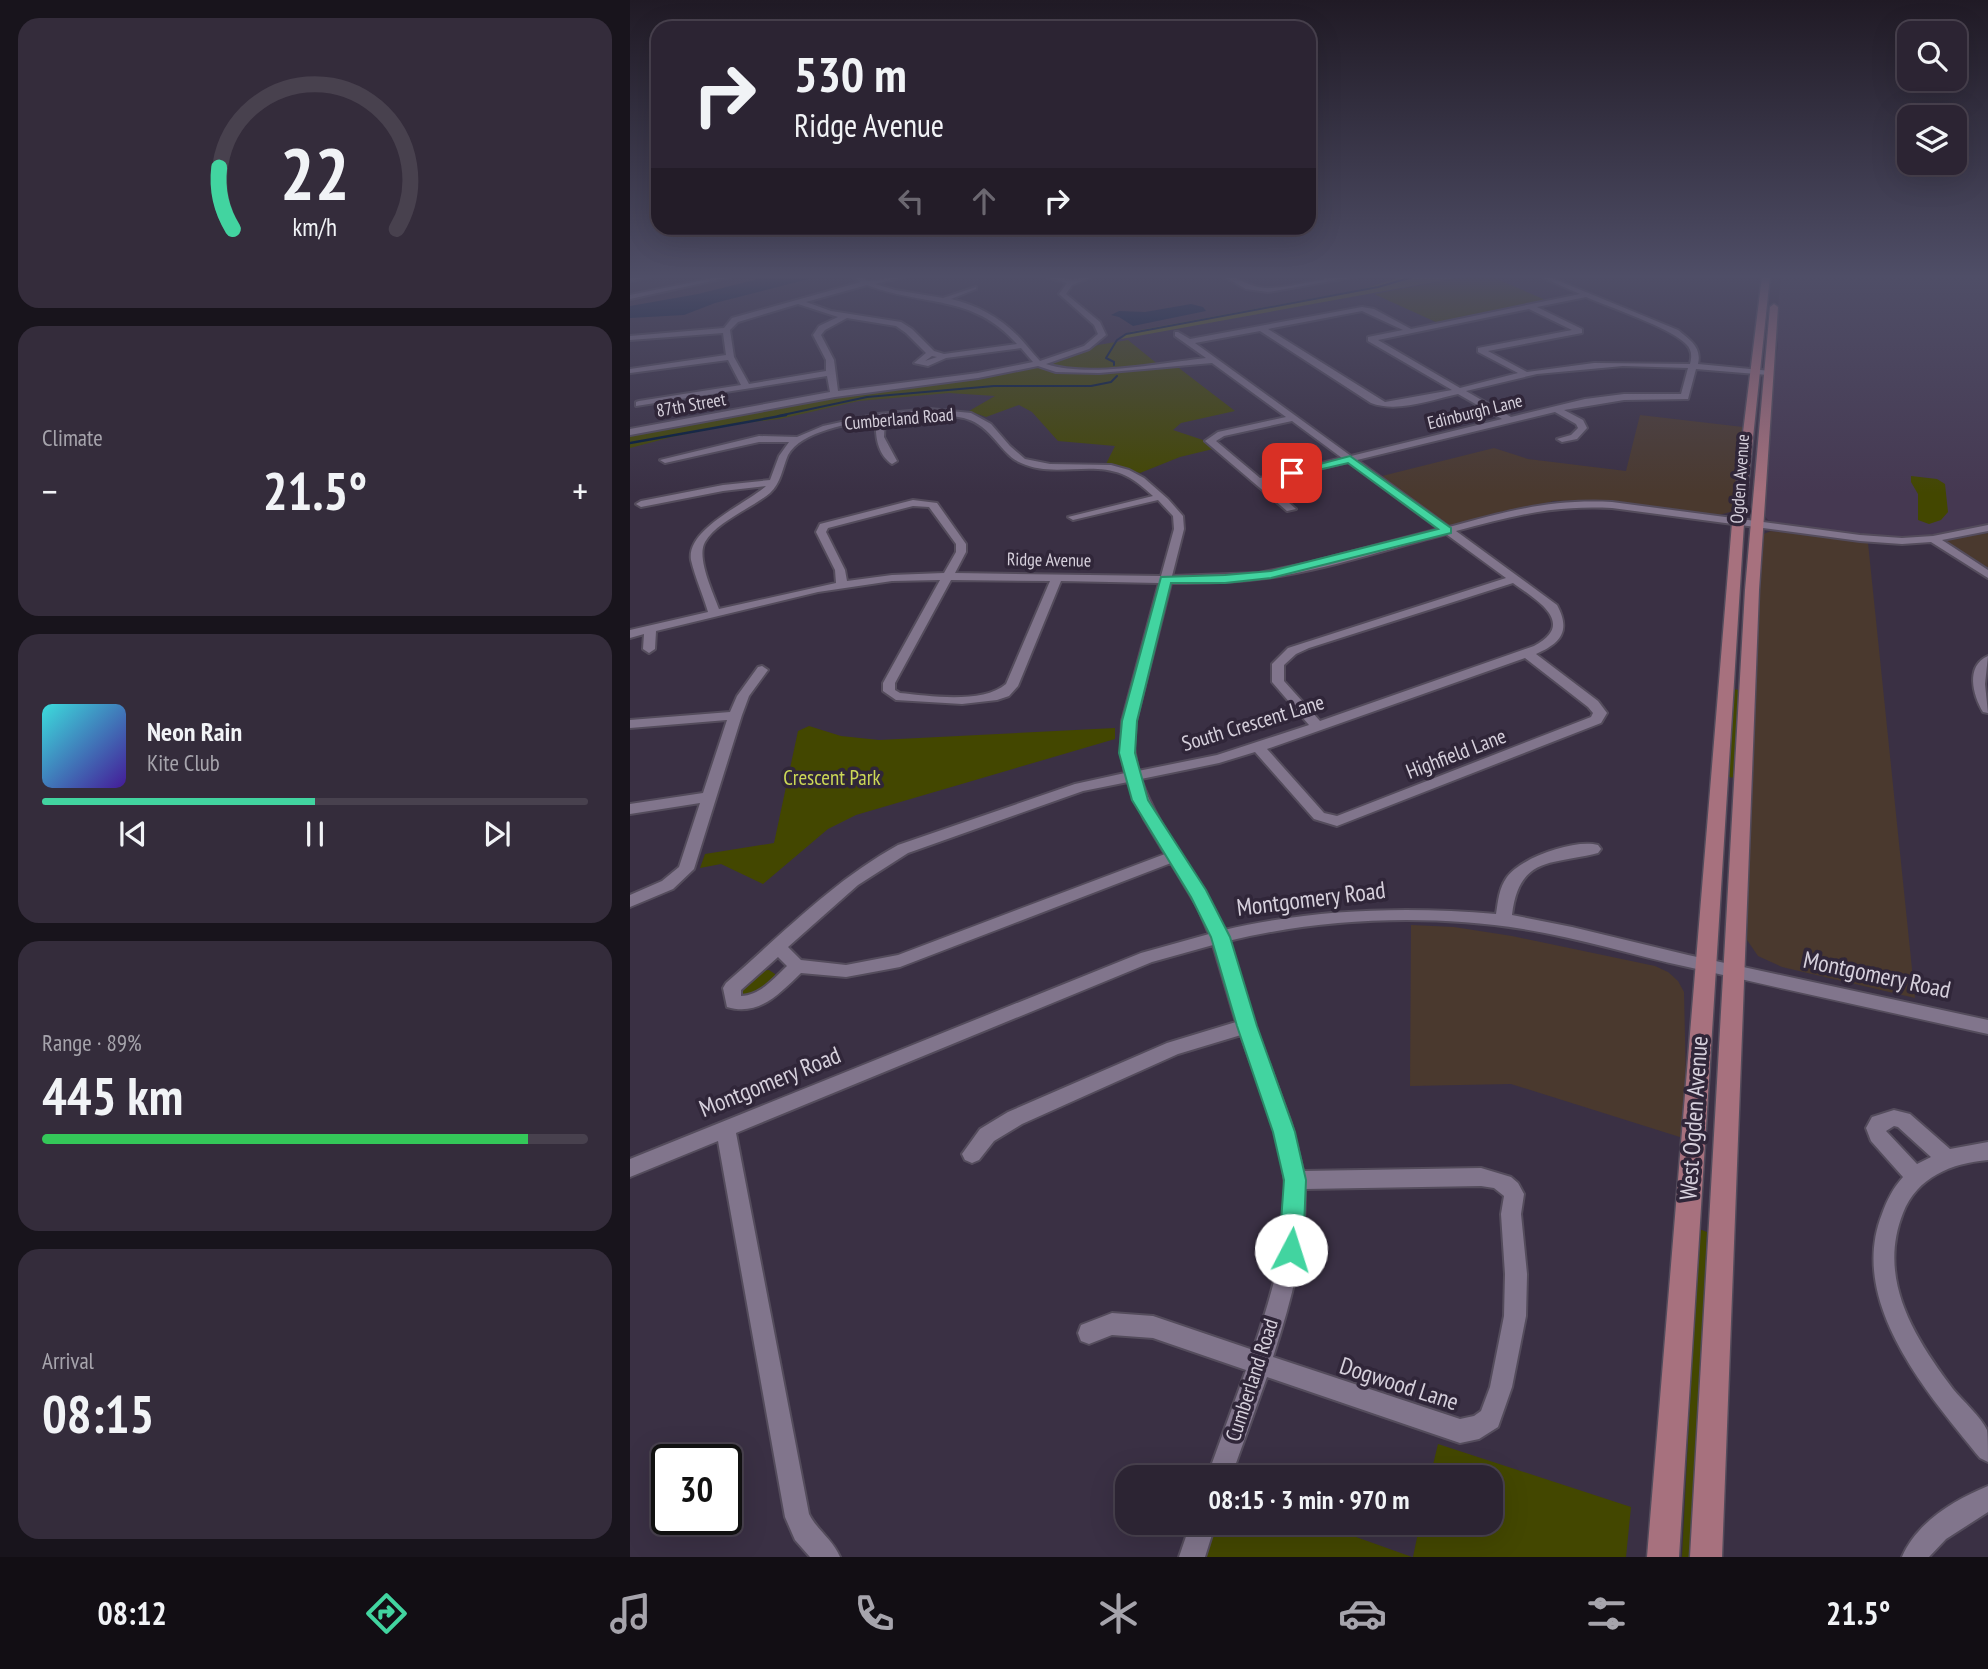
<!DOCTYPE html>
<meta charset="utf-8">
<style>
:root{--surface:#2c2433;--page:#342c3b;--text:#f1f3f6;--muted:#a6a4ac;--line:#48414e;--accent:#42d4a0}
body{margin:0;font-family:"PT Sans Narrow",sans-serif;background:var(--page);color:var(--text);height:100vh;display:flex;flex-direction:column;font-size:26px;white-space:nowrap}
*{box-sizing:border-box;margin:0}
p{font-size:23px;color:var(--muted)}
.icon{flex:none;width:38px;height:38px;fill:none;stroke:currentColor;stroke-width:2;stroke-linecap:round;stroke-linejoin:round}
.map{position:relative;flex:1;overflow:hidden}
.details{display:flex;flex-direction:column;gap:18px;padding:18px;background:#18141c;width:630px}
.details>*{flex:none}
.banner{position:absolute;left:21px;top:21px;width:665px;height:214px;border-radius:21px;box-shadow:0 7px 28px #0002,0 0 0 2px var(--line);background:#2c2433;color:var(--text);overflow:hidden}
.tools{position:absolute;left:1267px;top:21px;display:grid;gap:14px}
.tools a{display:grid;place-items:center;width:70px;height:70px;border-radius:14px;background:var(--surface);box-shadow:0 7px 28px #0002,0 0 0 2px var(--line);font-size:35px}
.speed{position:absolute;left:21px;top:1444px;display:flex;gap:14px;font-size:35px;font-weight:700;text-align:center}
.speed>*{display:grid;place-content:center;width:91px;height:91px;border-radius:50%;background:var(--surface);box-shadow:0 7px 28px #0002,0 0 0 2px var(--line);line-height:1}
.speed .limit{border:4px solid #111;border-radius:10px;background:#fff;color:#111}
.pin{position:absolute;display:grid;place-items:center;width:60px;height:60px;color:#fff;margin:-30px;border-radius:14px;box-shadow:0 4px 10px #0006}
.me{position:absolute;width:77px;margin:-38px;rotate:5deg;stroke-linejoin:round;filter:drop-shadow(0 0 5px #0008)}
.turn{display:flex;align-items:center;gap:24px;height:147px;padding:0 28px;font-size:32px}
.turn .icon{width:91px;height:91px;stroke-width:2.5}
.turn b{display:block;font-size:49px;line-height:60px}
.lanes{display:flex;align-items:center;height:66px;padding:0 28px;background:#0003;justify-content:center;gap:35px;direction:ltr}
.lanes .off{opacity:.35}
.big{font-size:52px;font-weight:700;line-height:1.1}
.details .card{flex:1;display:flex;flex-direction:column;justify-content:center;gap:10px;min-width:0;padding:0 24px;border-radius:21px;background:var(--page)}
.details .dial{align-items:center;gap:0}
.dial svg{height:182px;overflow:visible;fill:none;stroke:var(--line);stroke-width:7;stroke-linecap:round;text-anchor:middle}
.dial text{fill:var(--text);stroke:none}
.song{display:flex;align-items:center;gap:21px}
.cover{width:84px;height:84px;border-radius:10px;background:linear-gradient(135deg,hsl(180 70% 55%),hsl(260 70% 35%))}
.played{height:7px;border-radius:4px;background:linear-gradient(90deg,var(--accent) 50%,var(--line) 50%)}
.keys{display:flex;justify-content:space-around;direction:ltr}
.heat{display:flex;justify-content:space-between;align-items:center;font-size:38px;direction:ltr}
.charge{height:10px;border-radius:5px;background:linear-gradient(90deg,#34c759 89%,var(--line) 0)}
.trip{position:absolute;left:485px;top:1465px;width:388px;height:70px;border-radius:21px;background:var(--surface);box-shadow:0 7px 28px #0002,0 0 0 2px var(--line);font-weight:700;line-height:70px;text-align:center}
.tab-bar{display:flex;height:112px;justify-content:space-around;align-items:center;background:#120e14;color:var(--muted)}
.tab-bar .icon{width:49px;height:49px}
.tab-bar .on{color:var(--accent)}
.tab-bar b{font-size:32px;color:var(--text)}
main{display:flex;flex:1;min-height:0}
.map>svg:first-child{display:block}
</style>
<main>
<section class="details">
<div class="card dial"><svg viewBox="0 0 100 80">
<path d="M14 69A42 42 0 1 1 86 69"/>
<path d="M14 69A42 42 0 0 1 8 42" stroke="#42d4a0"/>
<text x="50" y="56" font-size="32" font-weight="700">22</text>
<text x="50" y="72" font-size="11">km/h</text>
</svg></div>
<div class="card"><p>Climate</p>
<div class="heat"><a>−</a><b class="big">21.5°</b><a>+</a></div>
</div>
<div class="card">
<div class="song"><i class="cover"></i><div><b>Neon Rain</b><p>Kite Club</p></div></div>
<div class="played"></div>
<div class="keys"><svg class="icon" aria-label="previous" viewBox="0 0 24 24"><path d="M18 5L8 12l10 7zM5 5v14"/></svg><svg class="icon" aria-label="pause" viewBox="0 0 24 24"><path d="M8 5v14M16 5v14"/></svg><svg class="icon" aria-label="next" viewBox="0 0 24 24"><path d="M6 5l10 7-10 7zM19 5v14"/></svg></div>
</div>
<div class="card"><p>Range · 89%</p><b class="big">445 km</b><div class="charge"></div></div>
<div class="card"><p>Arrival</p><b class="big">08:15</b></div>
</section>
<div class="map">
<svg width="1358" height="1557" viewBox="0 0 1358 1557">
<rect width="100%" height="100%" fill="#3a3044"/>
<!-- commercial -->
<g fill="#4a392e">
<path d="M 1010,415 L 1113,427 L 1104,511 L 1089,515 L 963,500 L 924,501 L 819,527 L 752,476 L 864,448 L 898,459 L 996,471 Z"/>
<path d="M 1141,531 L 1238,543 L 1285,998 L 1152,967 L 1128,956 L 1117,940 L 1121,772 L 1131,535 Z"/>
<path d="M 1358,533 L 1358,569 L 1313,540 Z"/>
<path d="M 781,925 L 824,927 L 882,936 L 1025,966 L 1038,972 L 1048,981 L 1054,992 L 1056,1083 L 1053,1138 L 881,1084 L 780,1086 Z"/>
</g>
<!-- built -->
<path fill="#453851" d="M 1151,276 L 1358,276 L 1358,524 L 1300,535 L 1264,538 L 1148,524 L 1138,520 L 1134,515 L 1141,389 L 1148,347 L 1146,328 Z"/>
<!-- green -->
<g fill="#434700">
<path d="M 837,276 L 868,276 L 867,279 L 918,301 L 808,323 L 744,294 Z"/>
<path d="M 498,340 L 530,366 L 545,365 L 605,411 L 551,423 L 543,430 L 576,441 L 583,449 L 550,457 L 510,473 L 476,464 L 485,446 L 428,441 L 402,412 L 389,405 L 356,417 L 339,411 L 365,396 L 319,393 L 229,401 L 150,419 L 112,423 L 42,437 L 0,448 L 0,434 L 207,395 L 337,380 L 444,356 L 468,345 Z"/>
<path d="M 1281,476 L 1307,479 L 1315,484 L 1318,512 L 1311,520 L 1299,524 L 1288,520 L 1288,494 L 1281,482 Z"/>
<path d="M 1102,689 L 1110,690 L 1105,778 L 1099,777 Z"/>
<path d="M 179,726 L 211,736 L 249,740 L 485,728 L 485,739 L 226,815 L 198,829 L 133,884 L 91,864 L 70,868 L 75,854 L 144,843 L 168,731 Z"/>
<path d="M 139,970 L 145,974 L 145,977 L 137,988 L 114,997 L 110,994 L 111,989 L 130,971 Z"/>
<path d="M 1069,1229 L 1077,1232 L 1062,1557 L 1052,1557 Z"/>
<path d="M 808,1444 L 1001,1507 L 996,1557 L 783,1557 L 790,1523 L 861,1522 L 861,1477 L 800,1477 Z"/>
<path d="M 586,1522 L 687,1523 L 782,1557 L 575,1557 Z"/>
</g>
<!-- forest -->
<path fill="#5d6314" d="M 776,276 L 837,276 L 491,339 L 500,332 L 733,289 Z"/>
<!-- water -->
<g fill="#00193b">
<path d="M 140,276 L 190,276 L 85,303 L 54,315 L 0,318 L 0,306 L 68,294 Z"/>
<path d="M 561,304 L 573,307 L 576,311 L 503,326 L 489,317 L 481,315 L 489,311 L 515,312 Z"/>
</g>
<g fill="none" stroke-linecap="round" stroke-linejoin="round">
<!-- stream-far1 -->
<g stroke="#00193b" stroke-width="2">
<path d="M 484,365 L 484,362 L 476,358 L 487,340 L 496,334 L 748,287 L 786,276"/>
<path d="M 148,416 L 237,397 L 364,386 L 461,386 L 481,382 L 487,376"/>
</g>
<!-- stream -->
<path stroke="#00193b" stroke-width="2.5" d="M 0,443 L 156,415"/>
<!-- minor casing -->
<g stroke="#544c5c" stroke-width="4">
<g id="minor">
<path d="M 23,276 L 0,281 L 0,277 Z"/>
<path d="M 93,276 L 104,276 L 0,299 L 0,295 Z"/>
<path d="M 222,276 L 229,276 L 238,281 L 276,276 L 245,284 L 265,290 L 313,298 L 346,287 L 346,289 L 321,299 C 347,305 369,317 388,336 C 396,344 402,353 410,361 L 454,346 L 468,334 L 464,325 L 429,294 L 437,283 L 414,276 C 423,275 430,279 439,279 C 447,280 455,276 464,276 L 442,285 L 436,294 L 470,322 L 476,335 L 459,349 L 416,364 C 459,378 530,363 576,358 L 545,336 L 545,332 L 548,332 L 560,339 L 732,307 L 744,309 L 781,329 L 950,294 L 909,276 L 917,276 L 1048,330 C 1060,340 1072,347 1068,364 L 1141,371 L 1141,375 L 1138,375 L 1066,369 L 1058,399 L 994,400 L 934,410 L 953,420 L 957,428 L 947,439 L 932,442 L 927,439 L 941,435 L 948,428 L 946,424 L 925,412 L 727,460 L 819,527 C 878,511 920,499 982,502 L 1230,535 L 1272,538 L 1303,536 L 1358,525 L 1358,531 L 1312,540 L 1358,570 L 1358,578 L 1301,542 L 1272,544 L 1230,541 L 982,508 C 922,505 883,516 826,531 L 927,605 C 941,631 931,643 906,654 L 968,701 L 977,713 L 971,723 L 707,826 L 684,819 L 625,752 L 589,763 L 511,779 C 530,834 572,876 594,930 C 683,909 775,906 866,914 C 868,901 869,888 877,877 C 892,857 945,839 968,845 L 971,849 L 968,853 C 923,865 889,855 882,915 L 942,927 L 1058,955 L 1358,1020 L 1358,1034 C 1258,1012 1158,990 1058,967 C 1003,955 949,938 893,929 C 797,914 693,918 598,941 L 626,1028 L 661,1123 L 673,1171 L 851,1168 L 881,1177 L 888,1183 L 894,1194 L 891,1214 L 897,1274 L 896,1316 L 882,1387 L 868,1427 L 849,1439 L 830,1443 L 637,1377 L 601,1477 L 577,1477 L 616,1370 L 523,1338 L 482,1335 L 459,1344 L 451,1341 L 448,1333 L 451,1325 L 482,1313 L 523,1316 L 623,1350 C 643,1291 664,1224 652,1162 C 644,1118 625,1077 611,1035 L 548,1054 L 392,1124 L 364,1141 L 349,1160 L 342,1163 L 335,1160 L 332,1154 L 350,1129 L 378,1112 L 537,1043 L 606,1022 L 583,945 L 522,962 L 106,1133 L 179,1514 C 187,1530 203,1540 210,1557 L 180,1557 L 165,1540 L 155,1517 L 88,1141 L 0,1177 L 0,1159 L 511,953 L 579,934 L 568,908 L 541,863 L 270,967 L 216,977 L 171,973 C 150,993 129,1017 97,1007 L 93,988 L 96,983 C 151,935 203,881 268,845 L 445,784 L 495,773 L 491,748 L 492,721 L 529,583 L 431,581 L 388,686 L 379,696 L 367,700 L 332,704 L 266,700 L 253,691 L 253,683 L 310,580 L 262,581 L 188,592 L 26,631 L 25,649 L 19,653 L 13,649 L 14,634 L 0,638 L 0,630 L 78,612 C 73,595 65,577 61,560 C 56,529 116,504 136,486 L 93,491 L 11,507 L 6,504 L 11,501 L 93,485 L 140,480 L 149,456 L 159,442 L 129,442 L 35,463 L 30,460 L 129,436 L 167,437 L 193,426 L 248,414 L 300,409 L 341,413 L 361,424 L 380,446 L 395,459 L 420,464 L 481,465 L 499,470 L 514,478 L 538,499 L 553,516 L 554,529 L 542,576 L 629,573 L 678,563 L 809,529 L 718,462 L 635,482 L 666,509 L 657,511 L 575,441 L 588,432 L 656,417 L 582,363 L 469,373 L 426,372 L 408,366 L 348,378 L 205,397 L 0,435 L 0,429 L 200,392 L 197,376 L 6,406 L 6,402 L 9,401 L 111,385 L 98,360 L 0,373 L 0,369 L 96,355 L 93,333 L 0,340 L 0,336 L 94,328 L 102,318 L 231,282 ZM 237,285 C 293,307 342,293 387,344 L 314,354 L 304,351 L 282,329 L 271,322 L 201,311 L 176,302 ZM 956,297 C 981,308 1039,327 1056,344 C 1062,350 1062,356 1060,364 L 964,363 L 897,372 L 858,351 L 952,333 L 952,329 L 907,307 ZM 168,304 L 208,317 L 189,326 L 183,335 L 196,360 L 196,371 L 119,384 L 104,357 L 100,330 L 108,322 ZM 899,309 L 942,330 L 848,348 L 848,352 L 888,373 L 830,388 L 748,340 ZM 732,311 L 773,330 L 738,337 L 738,341 L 822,390 L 755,402 L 638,329 ZM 217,318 L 266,326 L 276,333 L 296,353 L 284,363 L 298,366 L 316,358 L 391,348 L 403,362 L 348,373 L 208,391 L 204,360 L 191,335 L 195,330 ZM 630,331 L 741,403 C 767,413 801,400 828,394 L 872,419 L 721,456 L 565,343 ZM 302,356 L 307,357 L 295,361 ZM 993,366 L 1058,368 L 1051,394 L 994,394 L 955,399 L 881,417 L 836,391 L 907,374 ZM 300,415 C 332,416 346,416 367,442 C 374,450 381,459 391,463 C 423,478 460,461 492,474 C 504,479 513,487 523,496 L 438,517 L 443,520 L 528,500 L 543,516 L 544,529 L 531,576 L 325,573 L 336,552 L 336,544 L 307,503 L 283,500 L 190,524 L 186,532 L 205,570 L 206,583 L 89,609 C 83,593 66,557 75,542 C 86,522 122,508 140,493 C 151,483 152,469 158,455 C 171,431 222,423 246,419 C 245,435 247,454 262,464 L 267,461 L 254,437 L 255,418 ZM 662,421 L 712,458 L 630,478 L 586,441 L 594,436 ZM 283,506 L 299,507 L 326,544 L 326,552 L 314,573 L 262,575 L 217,581 L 215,570 L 196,532 L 198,528 ZM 816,534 L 876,578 L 658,648 L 642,664 L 642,682 L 679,725 L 587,755 L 508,771 L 504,748 L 506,721 L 541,583 C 569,583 598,583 627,579 C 687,573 757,549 816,534 ZM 321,580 L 420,581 L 376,684 C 353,704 299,696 270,693 L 265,690 L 265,683 ZM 883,583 C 905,599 948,623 904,646 L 690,721 L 654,681 L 654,665 L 666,654 L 679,648 ZM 895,658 L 958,707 L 963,713 L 961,717 L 707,816 L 694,813 L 637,749 ZM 498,782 L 514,819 L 535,854 L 268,955 L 216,965 L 171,960 L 158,947 L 228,885 L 278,853 L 453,791 ZM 148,957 L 157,966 C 143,979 131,995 111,996 L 111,990 ZM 851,1186 L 864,1188 L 874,1196 L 871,1214 L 875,1274 L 874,1316 L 860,1387 L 851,1411 L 844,1416 L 830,1419 L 643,1357 C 661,1302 676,1247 675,1189 Z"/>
<path d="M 593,276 C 606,275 618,287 635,288 C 666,289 698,274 729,276 L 638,292 L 616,289 Z"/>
<path d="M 1358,656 L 1355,684 L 1358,713 L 1353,712 C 1343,695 1335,666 1358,656 Z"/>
<path d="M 132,666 L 138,670 L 119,696 L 112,715 L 64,869 L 43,889 L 0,907 L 0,895 L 32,881 L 49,867 L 70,803 L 0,814 L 0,804 L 73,793 L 97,720 L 0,728 L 0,720 L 100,712 L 107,696 L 128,667 Z"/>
<path d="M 1264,1110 L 1280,1114 L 1320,1149 L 1358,1142 L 1358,1160 C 1322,1163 1287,1177 1273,1213 C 1247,1279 1284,1337 1323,1389 C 1333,1401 1351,1417 1357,1430 C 1358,1438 1358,1453 1358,1462 L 1350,1458 C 1298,1394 1217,1302 1252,1214 C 1257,1200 1263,1188 1273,1177 L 1241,1141 L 1236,1128 L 1242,1117 ZM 1264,1126 L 1268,1127 L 1301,1157 L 1287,1164 L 1256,1131 Z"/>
<path d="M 1358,1486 L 1358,1512 L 1316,1539 L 1299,1557 L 1272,1557 C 1287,1522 1324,1500 1358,1486 Z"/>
<path d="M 561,1522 L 586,1522 L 575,1557 L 549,1557 Z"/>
</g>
</g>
<!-- major casing -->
<g stroke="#544c5c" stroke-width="3">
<g id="major">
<path d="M 1132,276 L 1140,276 L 1114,523 L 1049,1557 L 1017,1557 L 1102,523 Z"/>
<path d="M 1144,304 L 1148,307 L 1129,590 L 1092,1557 L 1060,1557 L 1115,590 L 1140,307 Z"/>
</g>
</g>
<!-- minor -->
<use href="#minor" fill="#81758c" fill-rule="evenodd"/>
<!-- major -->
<use href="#major" fill="#a7717e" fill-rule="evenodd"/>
</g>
<!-- sky -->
<linearGradient id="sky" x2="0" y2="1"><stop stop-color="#201a25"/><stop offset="0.56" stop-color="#4f4e67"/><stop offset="1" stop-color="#4f4e67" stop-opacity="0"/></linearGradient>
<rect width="1358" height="494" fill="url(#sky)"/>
<!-- route -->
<path fill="#42d4a0" stroke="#2b8a68" stroke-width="2" d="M 720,456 L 821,528 L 821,533 L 641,578 L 595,583 L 541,583 L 507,721 L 505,753 L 518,800 L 576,890 L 600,937 L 627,1026 L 665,1132 L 676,1180 L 673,1250 L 669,1258 L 661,1261 L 652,1258 L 649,1250 L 654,1180 L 643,1132 L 607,1026 L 581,937 L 561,897 L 502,800 L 489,753 L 492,721 L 531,577 L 595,575 L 641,571 L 808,529 L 718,463 L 662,476 L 656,473 Z"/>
<g text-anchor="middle" stroke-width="7" stroke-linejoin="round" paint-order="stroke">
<!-- far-street labels -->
<g font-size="18" fill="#d6d0dc" stroke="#302639">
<text transform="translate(61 405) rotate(-10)" y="6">87th Street</text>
<text transform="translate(845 412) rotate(-14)" y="6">Edinburgh Lane</text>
<text transform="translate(269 419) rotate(-5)" y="6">Cumberland Road</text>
<text transform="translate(1110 479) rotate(-86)" y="6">Ogden Avenue</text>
<text transform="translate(419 560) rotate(1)" y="6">Ridge Avenue</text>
</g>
<!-- street labels -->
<g font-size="21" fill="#d6d0dc" stroke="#302639">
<text transform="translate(623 723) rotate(-17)" y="7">South Crescent Lane</text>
<text transform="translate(826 754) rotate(-21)" y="7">Highfield Lane</text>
<text transform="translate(622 1380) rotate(-72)" y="7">Cumberland Road</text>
</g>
<!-- park labels -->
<g font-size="21" fill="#ccd856" stroke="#302639">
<text x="202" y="785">Crescent Park</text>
</g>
<!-- near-street labels -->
<g font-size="24" fill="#d6d0dc" stroke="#302639">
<text transform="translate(681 899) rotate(-7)" y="8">Montgomery Road</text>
<text transform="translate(1247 975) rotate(12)" y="8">Montgomery Road</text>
<text transform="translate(140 1082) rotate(-22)" y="8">Montgomery Road</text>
<text transform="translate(1064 1118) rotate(-86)" y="8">West Ogden Avenue</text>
<text transform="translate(769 1384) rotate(18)" y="8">Dogwood Lane</text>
</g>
</g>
</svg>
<div class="tools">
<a><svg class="icon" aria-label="search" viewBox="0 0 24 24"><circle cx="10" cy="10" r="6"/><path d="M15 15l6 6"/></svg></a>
<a><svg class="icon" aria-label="layers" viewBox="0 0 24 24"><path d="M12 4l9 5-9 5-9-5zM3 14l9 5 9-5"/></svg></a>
</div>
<div class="speed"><div class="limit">30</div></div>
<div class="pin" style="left:662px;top:473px;background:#d93025"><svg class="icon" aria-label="arrive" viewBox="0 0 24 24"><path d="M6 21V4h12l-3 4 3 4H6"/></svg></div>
<svg class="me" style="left:661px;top:1250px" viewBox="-20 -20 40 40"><circle r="19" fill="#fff"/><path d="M0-13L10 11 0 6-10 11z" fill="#42d4a0"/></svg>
<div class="trip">08:15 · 3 min · 970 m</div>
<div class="banner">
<div class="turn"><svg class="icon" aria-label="right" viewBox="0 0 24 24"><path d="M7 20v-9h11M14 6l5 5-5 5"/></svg><div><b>530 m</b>Ridge Avenue</div></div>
<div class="lanes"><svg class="icon off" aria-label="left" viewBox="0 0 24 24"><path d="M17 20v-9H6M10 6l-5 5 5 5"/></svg><svg class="icon off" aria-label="ahead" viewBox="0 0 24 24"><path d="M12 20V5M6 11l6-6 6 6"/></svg><svg class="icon" aria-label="right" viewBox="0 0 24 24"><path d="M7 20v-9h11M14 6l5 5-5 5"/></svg></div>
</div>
</div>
</main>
<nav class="tab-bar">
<b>08:12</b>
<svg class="icon on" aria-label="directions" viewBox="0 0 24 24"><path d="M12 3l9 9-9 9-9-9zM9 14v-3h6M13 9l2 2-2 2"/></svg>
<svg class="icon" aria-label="music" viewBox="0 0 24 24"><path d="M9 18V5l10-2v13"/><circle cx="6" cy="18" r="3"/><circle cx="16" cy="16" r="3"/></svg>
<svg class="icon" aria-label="phone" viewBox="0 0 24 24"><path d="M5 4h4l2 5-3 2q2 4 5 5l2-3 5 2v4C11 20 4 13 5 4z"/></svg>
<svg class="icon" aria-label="climate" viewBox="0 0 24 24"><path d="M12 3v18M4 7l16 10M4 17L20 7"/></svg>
<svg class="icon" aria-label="car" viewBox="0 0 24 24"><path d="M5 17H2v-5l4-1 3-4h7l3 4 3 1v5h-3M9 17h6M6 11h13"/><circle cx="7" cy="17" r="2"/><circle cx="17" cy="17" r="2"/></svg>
<svg class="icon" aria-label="filters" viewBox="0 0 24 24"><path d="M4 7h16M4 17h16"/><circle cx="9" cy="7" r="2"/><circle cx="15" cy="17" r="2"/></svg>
<b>21.5°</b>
</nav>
